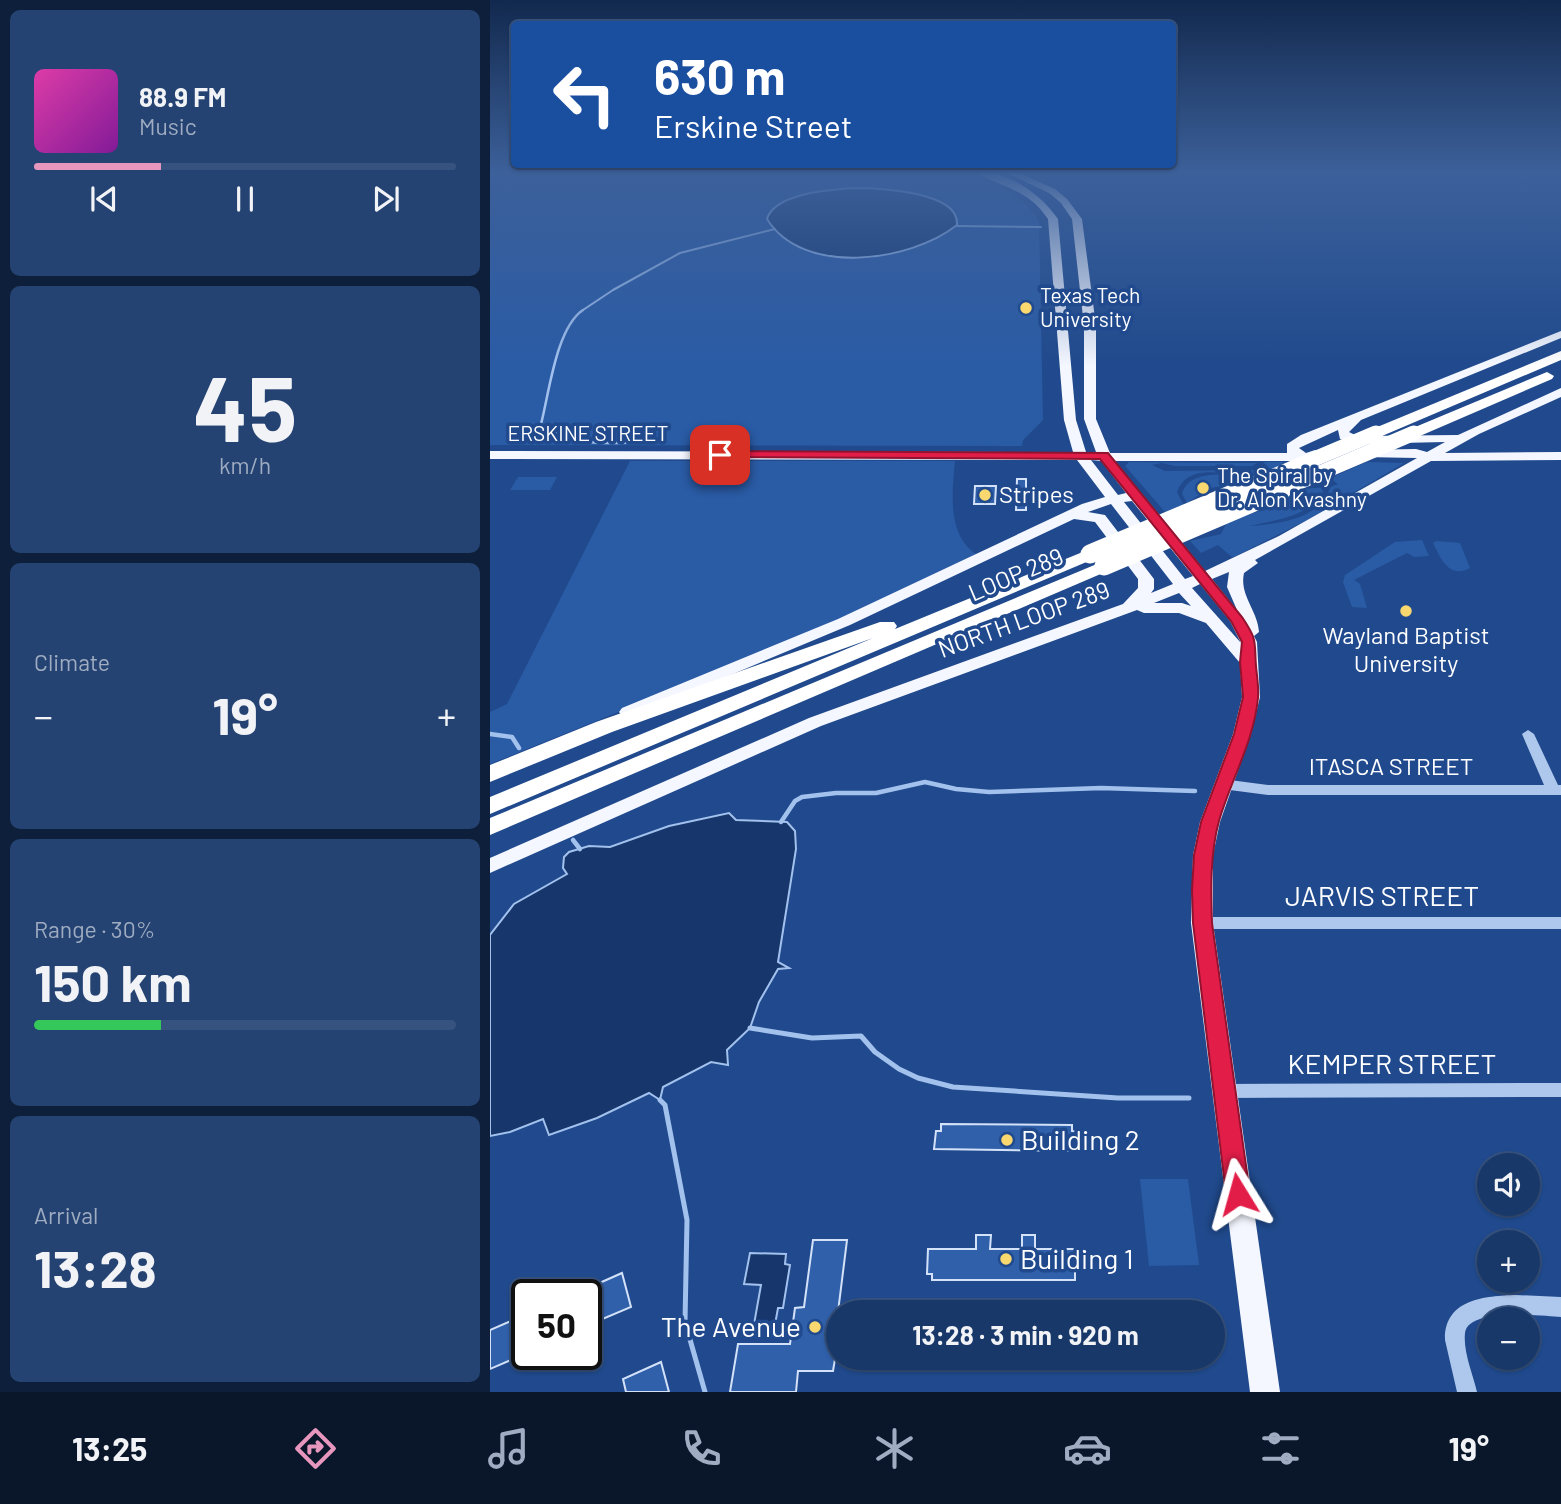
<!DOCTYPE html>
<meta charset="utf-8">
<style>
:root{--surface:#18386a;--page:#254372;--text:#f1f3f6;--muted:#9facc1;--line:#36527e;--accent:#e797bd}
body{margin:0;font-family:Barlow,sans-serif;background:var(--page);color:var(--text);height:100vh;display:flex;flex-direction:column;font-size:26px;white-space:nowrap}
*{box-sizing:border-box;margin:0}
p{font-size:23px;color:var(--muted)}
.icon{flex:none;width:38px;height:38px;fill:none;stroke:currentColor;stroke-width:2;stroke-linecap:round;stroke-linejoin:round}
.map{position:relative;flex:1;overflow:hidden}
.drawer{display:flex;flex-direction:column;gap:10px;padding:10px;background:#0d1f3a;width:490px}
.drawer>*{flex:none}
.guide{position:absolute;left:21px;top:21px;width:665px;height:147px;border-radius:7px;box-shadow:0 2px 5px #0004,0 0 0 2px var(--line);background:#1a4fa0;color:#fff;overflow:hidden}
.buttons{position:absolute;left:987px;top:1153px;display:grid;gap:14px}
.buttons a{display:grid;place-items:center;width:63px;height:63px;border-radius:50%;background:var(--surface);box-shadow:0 2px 5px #0004,0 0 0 2px var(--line);font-size:35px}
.speed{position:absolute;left:21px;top:1279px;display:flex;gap:14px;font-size:35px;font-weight:700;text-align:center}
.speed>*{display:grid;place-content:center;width:91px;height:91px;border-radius:50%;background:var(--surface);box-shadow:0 2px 5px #0004,0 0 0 2px var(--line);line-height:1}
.speed .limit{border:4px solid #111;border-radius:10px;background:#fff;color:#111}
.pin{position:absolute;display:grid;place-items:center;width:60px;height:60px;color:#fff;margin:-30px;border-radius:14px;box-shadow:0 4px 10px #0006}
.me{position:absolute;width:77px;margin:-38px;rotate:352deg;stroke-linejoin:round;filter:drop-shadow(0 0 5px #0008)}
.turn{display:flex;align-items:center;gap:24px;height:147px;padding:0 28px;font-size:32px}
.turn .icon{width:91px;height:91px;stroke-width:2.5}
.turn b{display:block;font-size:49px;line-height:60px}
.big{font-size:52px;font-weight:700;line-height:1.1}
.drawer .tile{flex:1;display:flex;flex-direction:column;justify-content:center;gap:10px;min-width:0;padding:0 24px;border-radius:10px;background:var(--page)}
.drawer .dial{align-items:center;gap:0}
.dial b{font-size:91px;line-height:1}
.song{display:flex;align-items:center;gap:21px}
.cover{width:84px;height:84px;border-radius:10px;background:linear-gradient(135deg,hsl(320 70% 55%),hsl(290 70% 35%))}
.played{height:7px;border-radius:4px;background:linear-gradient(90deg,var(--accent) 30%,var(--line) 30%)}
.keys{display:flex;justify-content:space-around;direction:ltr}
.heat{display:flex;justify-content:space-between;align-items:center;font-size:38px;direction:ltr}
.charge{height:10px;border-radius:5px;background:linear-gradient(90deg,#34c759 30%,var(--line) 0)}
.trip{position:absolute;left:336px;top:1300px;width:399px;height:70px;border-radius:35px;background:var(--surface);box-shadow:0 2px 5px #0004,0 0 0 2px var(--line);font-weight:700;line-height:70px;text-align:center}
.tab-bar{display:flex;height:112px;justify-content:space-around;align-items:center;background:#0a162a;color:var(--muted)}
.tab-bar .icon{width:49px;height:49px}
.tab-bar .selected{color:var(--accent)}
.tab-bar b{font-size:32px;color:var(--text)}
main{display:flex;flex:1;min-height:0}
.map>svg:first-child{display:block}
</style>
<main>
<section class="drawer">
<div class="tile">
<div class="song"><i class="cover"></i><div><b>88.9 FM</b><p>Music</p></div></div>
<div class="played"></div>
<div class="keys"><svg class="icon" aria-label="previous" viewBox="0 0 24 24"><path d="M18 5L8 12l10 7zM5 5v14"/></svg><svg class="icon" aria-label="pause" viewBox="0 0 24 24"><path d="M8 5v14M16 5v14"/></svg><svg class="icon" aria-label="next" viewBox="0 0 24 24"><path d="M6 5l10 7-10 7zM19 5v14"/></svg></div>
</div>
<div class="tile dial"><b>45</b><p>km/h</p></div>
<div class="tile"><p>Climate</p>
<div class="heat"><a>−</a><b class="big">19°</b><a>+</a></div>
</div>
<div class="tile"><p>Range · 30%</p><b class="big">150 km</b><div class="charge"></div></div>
<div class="tile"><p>Arrival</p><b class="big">13:28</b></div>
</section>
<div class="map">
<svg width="1071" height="1392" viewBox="0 0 1071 1392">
<rect width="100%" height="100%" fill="#204a8d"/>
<!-- green -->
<g fill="#2a5ba5">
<path d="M 0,171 L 462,171 C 494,178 531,191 549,221 L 553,420 L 533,440 L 532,446 L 0,445 Z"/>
<path d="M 140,461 L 465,461 C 462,492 457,535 486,554 L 301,642 L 0,764 L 0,712 L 17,704 Z"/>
<path d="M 639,462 L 767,463 L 762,466 L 685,466 L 672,463 L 662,465 L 675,471 L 768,470 L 779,468 L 773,462 L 794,462 C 787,468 773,475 763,475 C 740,477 699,460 687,492 L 694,506 L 676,513 L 635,466 Z"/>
<path d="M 877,462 L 914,463 L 817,520 L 746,556 L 742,557 L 728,545 L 711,553 L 700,541 L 731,534 L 736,524 L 754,515 L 775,510 L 814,489 L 835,487 C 824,517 784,520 759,526 C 786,524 831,520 840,487 L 848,484 L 840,478 Z"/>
<path d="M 733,474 L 758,477 L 745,484 L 720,488 L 697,503 L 692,494 C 697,476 716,475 733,474 Z"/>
<path d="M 28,477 L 67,477 L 60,490 L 20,490 Z"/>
<path d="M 932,540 L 939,556 L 924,557 L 917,553 L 864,580 L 870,584 L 877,608 L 862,607 L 853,582 L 855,575 L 905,542 Z"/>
<path d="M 946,541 L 970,543 L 980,568 C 959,579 951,559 943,543 Z"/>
<path d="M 698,1179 L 709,1265 L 659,1266 L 650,1179 Z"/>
</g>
<!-- water -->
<g fill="#16366c" stroke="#a2c1ed" stroke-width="2">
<path d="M 363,188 C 387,188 470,191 467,225 C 420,262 313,277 277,219 C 285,193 340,190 363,188 Z"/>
<path d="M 239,813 L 246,820 L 297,822 L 305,831 L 306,849 L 288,962 L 299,968 L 288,969 L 269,1002 L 260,1028 L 237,1050 L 238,1065 L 221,1062 L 173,1087 L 170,1100 L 159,1093 L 107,1118 L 59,1135 L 53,1119 L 20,1132 L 0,1136 L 0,935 L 24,904 L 77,874 L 73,868 L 74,857 L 79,852 L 99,846 L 120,847 L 179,826 Z"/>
<path d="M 260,1253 L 296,1254 L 295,1264 L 300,1265 L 293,1308 L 288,1308 L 284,1330 L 263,1330 L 271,1285 L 254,1284 Z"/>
</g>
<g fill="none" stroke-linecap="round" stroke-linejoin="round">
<!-- stream-far3 -->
<g stroke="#a2c1ed" stroke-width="2">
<path d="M 466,226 L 551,227"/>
<path d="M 90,312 L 123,290 L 190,253 L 285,229"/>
</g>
<!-- stream-far2 -->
<path stroke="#a2c1ed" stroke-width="2.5" d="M 93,310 C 66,328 59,394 51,424 C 82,446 116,444 152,442"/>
<!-- stream-far1 -->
<g stroke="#a2c1ed" stroke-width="4.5">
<path d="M 0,734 L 22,737 L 29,748"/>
<path d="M 291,822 L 305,801 L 312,797 L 346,793 L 386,793 L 435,782 L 466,789 L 499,792 L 611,788 L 705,791"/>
<path d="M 83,840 L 90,849"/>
</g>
<!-- stream -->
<g stroke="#a2c1ed" stroke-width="5">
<path d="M 260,1028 L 322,1038 L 371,1036 L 385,1052 L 409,1069 L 428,1078 L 463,1087 L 628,1098 L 699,1098"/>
<path d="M 170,1100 L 175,1105 L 197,1220 L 195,1322 L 215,1392"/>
</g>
</g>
<!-- building -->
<g fill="#3060aa" stroke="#d3e2f9" stroke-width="2">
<path d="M 527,479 L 536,479 L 536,510 L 526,510 Z"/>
<path d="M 485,486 L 506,486 L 505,504 L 484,504 Z"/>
<path d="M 451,1124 L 582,1125 L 582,1131 L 589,1132 L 589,1151 L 444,1149 L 446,1131 L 451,1131 Z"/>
<path d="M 486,1235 L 501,1235 L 500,1249 L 532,1249 L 532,1235 L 545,1235 L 545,1249 L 593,1249 L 594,1269 L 585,1269 L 585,1280 L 442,1280 L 442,1274 L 437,1274 L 438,1249 L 486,1249 Z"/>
<path d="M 323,1240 L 357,1240 L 348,1312 L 348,1341 L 343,1371 L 308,1371 L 306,1392 L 240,1392 L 248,1344 L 300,1344 L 305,1308 L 314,1307 Z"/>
<path d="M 132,1273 L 141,1307 L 96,1326 L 96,1289 Z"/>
<path d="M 37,1314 L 37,1353 L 0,1369 L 0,1330 Z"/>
<path d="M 171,1362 L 179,1392 L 136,1392 L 133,1379 Z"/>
</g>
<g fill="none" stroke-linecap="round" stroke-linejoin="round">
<!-- minor -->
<g fill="#aec7ec" fill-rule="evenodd">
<path d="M 1038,730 L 1044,734 L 1068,785 L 1071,785 L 1071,795 L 778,795 L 732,789 L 727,787 L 725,784 L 727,781 L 732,779 L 778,785 L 1054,785 L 1032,734 Z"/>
<path d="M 712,917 L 1071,917 L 1071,929 L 712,929 L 707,927 L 705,923 L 707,919 Z"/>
<path d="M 1071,1083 L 1071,1097 L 733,1098 L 727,1096 L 725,1091 L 727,1086 L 733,1084 Z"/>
<path d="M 1026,1295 L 1071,1297 L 1071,1317 C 1052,1316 978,1307 975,1333 C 973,1352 983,1374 987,1392 L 967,1392 L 955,1340 C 954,1299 995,1296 1026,1295 Z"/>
</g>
<!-- major -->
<path fill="#f4f7ff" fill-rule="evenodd" d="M 483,171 C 517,171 548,191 568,219 L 586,420 L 596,452 L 606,452 L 594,419 L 594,326 L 582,219 L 571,203 L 559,193 L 513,171 L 525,171 L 565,189 L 577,199 L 592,219 L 606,326 L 606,419 L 620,453 L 797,453 L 797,444 L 811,435 L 1071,331 L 1071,338 L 871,420 L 859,432 L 867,436 L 968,435 L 1071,388 L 1071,397 L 989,434 L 955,453 L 1071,452 L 1071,460 L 941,461 L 765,560 L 768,563 L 754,573 C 749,595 768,611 769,632 L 764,636 L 767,642 L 770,697 L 761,734 L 730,822 L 723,855 L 723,923 L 790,1392 L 760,1392 L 701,923 L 703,855 L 710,822 L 743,734 L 752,697 L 750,663 L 716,623 L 689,613 L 654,613 L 647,610 L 331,726 L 0,873 L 0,858 L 319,718 L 633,604 L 648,588 L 648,579 L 605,522 L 584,519 L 360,625 L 138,718 L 132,716 L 129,712 L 132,708 L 348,619 L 592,504 L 615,497 L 587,460 L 0,459 L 0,451 L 583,452 L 574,420 L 558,219 C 537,188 512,188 483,171 ZM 848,430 L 850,439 L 865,444 L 955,442 L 937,452 L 926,449 L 867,450 L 867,456 L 872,457 L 927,458 L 789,536 L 715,571 L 625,461 L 815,461 L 832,454 L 825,450 L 816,453 L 809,448 ZM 601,460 L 611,461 L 636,493 L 628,495 ZM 642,501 L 703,576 L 695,579 L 634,502 ZM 621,504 L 683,584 L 661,593 L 664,589 L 664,579 L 615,515 L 598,512 ZM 739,572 L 737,587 L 747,610 L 722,579 ZM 710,584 L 740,621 L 751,643 L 702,588 ZM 689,593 L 701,606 L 692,603 L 664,603 Z"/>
<!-- highway -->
<g fill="#fff" fill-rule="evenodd">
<path d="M 1071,351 L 1071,360 L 892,436 L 880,436 L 878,433 L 880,430 Z"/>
<path d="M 1057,372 L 1064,376 L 1062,379 L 930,436 L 918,436 L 916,433 L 918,430 Z"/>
<path d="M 600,549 L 606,550 L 609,554 L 606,558 L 0,814 L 0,797 L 383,638 L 122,732 L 0,782 L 0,765 L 106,722 L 390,622 L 404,622 L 407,626 L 405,629 Z"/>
<path d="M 614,561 L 620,562 L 623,566 L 620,570 L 0,835 L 0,818 Z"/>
</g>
<!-- highway-bridge-far1 -->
<g stroke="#fff" stroke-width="15">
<path d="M 748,491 L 886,433"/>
<path d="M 788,491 L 924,433"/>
</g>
<!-- highway-bridge -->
<g stroke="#fff" stroke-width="19">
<path d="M 600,554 L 752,490"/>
<path d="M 614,566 L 792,490"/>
</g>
</g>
<!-- sky -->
<linearGradient id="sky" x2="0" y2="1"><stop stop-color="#12294e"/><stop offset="0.47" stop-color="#3c609a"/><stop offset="1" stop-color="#3c609a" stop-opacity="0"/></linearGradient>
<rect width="1071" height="366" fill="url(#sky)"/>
<!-- route -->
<path fill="#e11d48" stroke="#92132f" stroke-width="2" d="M 230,451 L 618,453 L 752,617 C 768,641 764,640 766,666 C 767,677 769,688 768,698 C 764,741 741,780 729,821 C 720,854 721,889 722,923 L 760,1194 L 756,1202 L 748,1205 L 739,1202 L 736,1194 L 703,923 L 702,890 L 704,855 L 711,822 L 744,734 L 753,697 L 750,662 L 752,642 L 741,621 L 610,459 L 226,457 L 224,455 Z"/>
<!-- markers -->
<g fill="#f9d96f" stroke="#204a8d" stroke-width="2.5">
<circle cx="536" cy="308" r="7"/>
<circle cx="713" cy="488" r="7"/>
<circle cx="495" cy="495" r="7"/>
<circle cx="916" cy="611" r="7"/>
<circle cx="517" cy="1140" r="7"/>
<circle cx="516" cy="1259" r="7"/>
<circle cx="325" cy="1327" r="7"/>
</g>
<g text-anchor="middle" stroke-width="7" stroke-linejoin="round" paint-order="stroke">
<!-- far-poi labels -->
<g font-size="21" fill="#fff" stroke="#204a8d" text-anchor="start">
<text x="550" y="303">Texas Tech<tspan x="550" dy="24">University</tspan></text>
<text x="727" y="483">The Spiral by<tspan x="727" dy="24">Dr. Alon Kvashny</tspan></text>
</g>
<!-- far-street labels -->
<g font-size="21" fill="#fff" stroke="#204a8d">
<text x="98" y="441">ERSKINE STREET</text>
</g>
<!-- poi labels -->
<g font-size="24" fill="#fff" stroke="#204a8d" text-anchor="start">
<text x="509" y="503">Stripes</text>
<text x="916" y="644" text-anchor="middle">Wayland Baptist<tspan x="916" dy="28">University</tspan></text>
</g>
<!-- street labels -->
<g font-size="24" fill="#fff" stroke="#204a8d">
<text transform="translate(526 575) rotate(-23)" y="8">LOOP 289</text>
<text transform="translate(534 620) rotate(-20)" y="8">NORTH LOOP 289</text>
<text x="901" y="775">ITASCA STREET</text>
</g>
<!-- near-street labels -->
<g font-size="28" fill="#fff" stroke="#204a8d">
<text x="892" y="906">JARVIS STREET</text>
<text x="902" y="1074">KEMPER STREET</text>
</g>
<!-- near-poi labels -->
<g font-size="28" fill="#fff" stroke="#204a8d" text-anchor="start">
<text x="531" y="1150">Building 2</text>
<text x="530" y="1269">Building 1</text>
<text x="311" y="1337" text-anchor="end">The Avenue</text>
</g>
</g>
</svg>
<div class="buttons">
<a><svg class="icon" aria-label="sound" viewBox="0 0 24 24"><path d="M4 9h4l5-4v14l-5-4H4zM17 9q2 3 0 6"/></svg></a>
<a>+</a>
<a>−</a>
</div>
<div class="speed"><div class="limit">50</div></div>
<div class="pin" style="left:230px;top:455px;background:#d93025"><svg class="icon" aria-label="arrive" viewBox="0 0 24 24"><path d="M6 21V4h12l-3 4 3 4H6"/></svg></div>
<svg class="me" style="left:748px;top:1194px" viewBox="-20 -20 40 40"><path d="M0-17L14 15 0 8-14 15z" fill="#e11d48" stroke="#fff" stroke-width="4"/></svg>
<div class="trip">13:28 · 3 min · 920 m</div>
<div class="guide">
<div class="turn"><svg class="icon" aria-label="left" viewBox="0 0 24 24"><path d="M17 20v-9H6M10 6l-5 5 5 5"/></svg><div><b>630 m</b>Erskine Street</div></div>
</div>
</div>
</main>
<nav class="tab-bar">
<b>13:25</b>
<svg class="icon selected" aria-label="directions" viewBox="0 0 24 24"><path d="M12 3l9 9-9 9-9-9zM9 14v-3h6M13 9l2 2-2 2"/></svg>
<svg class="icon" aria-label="music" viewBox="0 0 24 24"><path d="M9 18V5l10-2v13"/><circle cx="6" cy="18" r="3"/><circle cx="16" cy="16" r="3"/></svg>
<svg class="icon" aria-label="phone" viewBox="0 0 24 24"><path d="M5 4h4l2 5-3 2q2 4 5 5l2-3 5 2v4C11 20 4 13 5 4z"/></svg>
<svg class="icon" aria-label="climate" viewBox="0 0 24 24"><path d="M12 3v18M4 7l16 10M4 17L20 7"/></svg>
<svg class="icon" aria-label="car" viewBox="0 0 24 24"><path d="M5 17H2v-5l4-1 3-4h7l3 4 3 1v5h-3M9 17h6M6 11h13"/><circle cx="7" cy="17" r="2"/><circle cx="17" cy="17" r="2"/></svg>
<svg class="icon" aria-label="filters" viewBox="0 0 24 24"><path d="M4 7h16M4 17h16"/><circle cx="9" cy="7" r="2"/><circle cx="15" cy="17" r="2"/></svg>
<b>19°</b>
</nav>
